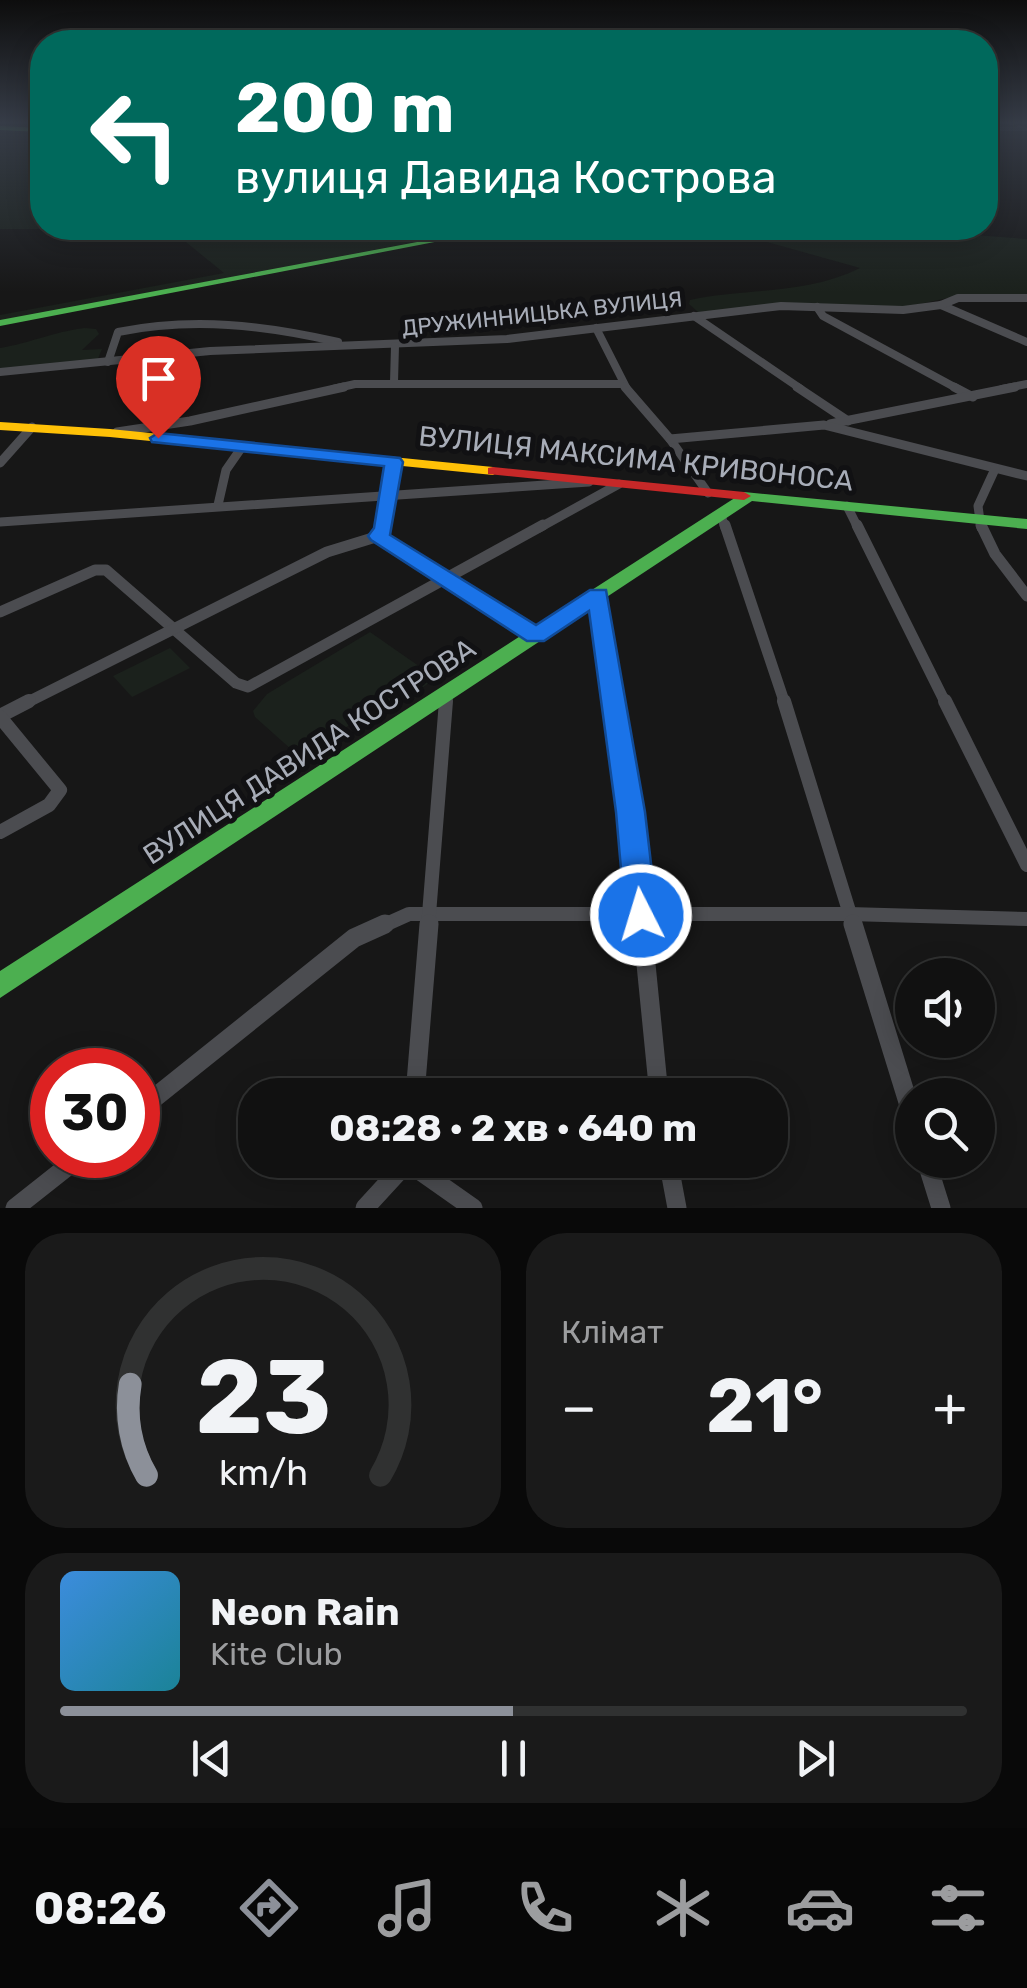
<!DOCTYPE html>
<html lang="uk">
<meta charset="utf-8">
<style>
:root{--surface:#111;--page:#1a1a1a;--text:#f1f3f6;--muted:#9c9d9f;--line:#303131;--accent:#8c9099}
body{margin:0;font-family:Rubik,sans-serif;background:var(--page);color:var(--text);height:100vh;display:flex;flex-direction:column;font-size:38px;white-space:nowrap}
*{box-sizing:border-box;margin:0}
p{font-size:32px;color:var(--muted)}
.icon{flex:none;width:55px;height:55px;fill:none;stroke:currentColor;stroke-width:2;stroke-linecap:round;stroke-linejoin:round}
.map{position:relative;height:1208px;overflow:hidden}
.details{display:flex;flex-direction:column;gap:25px;padding:25px;background:#090909;flex:1}
.details>*{flex:none}
.hud{position:absolute;left:30px;top:30px;width:968px;height:210px;border-radius:40px;box-shadow:0 5px 25px #0003,0 0 0 2px var(--line);background:#00695c;color:#fff;overflow:hidden}
.controls{position:absolute;left:895px;top:958px;display:grid;gap:20px}
.controls a{display:grid;place-items:center;width:100px;height:100px;border-radius:50%;background:var(--surface);box-shadow:0 5px 25px #0003,0 0 0 2px var(--line);font-size:50px}
.speed{position:absolute;left:30px;top:1048px;display:flex;gap:20px;font-size:50px;font-weight:700;text-align:center}
.speed>*{display:grid;place-content:center;width:130px;height:130px;border-radius:50%;background:var(--surface);box-shadow:0 5px 25px #0003,0 0 0 2px var(--line);line-height:1}
.speed .limit{border:15px solid #d22;background:#fff;color:#111}
.pin{position:absolute;display:grid;place-items:center;width:85px;height:85px;color:#fff;margin:-102px -42px;border-radius:50% 50% 50% 0;rotate:-45deg;box-shadow:0 0 10px #0007}
.pin .icon{rotate:45deg}
.me{position:absolute;width:110px;margin:-55px;rotate:355deg;stroke-linejoin:round;filter:drop-shadow(0 0 8px #0008)}
.turn{display:flex;align-items:center;gap:35px;height:210px;padding:0 40px;font-size:45px}
.turn .icon{width:130px;height:130px;stroke-width:2.5}
.turn b{display:block;font-size:70px;line-height:85px}
.big{font-size:75px;font-weight:700;line-height:1.1}
.details .tile{flex:1;display:flex;flex-direction:column;justify-content:center;gap:15px;min-width:0;padding:0 35px;border-radius:40px;background:var(--page)}
.details .dial{align-items:center;gap:0}
.dial svg{height:260px;overflow:visible;fill:none;stroke:var(--line);stroke-width:7;stroke-linecap:round;text-anchor:middle}
.dial text{fill:var(--text);stroke:none}
.song{display:flex;align-items:center;gap:30px}
.cover{width:120px;height:120px;border-radius:15px;background:linear-gradient(135deg,hsl(210 70% 55%),hsl(190 70% 35%))}
.played{height:10px;border-radius:5px;background:linear-gradient(90deg,var(--accent) 50%,var(--line) 50%)}
.keys{display:flex;justify-content:space-around;direction:ltr}
.heat{display:flex;justify-content:space-between;align-items:center;font-size:55px;direction:ltr}
.details .tiles{flex:1;display:grid;gap:25px;grid-template-columns:1fr 1fr}
.tile:last-child{grid-column:span 2}
.trip{position:absolute;left:238px;top:1078px;width:550px;height:100px;border-radius:40px;background:var(--surface);box-shadow:0 5px 25px #0003,0 0 0 2px var(--line);font-weight:700;line-height:100px;text-align:center}
.tabs{display:flex;height:160px;justify-content:space-around;align-items:center;background:#070707;color:var(--muted)}
.tabs .icon{width:70px;height:70px}
.tabs .active{color:var(--accent)}
.tabs b{font-size:45px;color:var(--text)}
.map>svg:first-child{display:block}
</style>
<div class="map">
<svg width="1027" height="1208" viewBox="0 0 1027 1208">
<rect width="100%" height="100%" fill="#171717"/>
<!-- green -->
<g fill="#1b211c">
<path d="M 0,123 L 42,123 L 42,228 L 489,228 L 0,321 L 0,315 L 224,273 L 171,230 L 0,229 Z"/>
<path d="M 518,228 L 884,228 L 1027,239 L 1027,296 L 948,298 L 901,308 L 823,307 L 699,313 L 689,304 L 690,300 C 748,288 805,295 860,268 L 767,242 L 582,240 L 534,237 L 507,230 Z"/>
<path d="M 85,328 L 96,329 L 99,334 L 82,350 L 102,349 L 97,361 L 0,371 L 0,348 C 31,343 52,332 85,328 Z"/>
<path d="M 370,632 L 436,678 L 406,699 L 388,702 L 303,753 L 293,751 L 255,717 L 253,711 L 267,694 Z"/>
<path d="M 170,648 L 190,668 L 132,697 L 113,676 Z"/>
</g>
<g fill="none" stroke-linecap="round" stroke-linejoin="round">
<!-- river -->
<path fill="#2a3239" fill-rule="evenodd" d="M 985,127 L 1026,127 L 1027,131 L 985,131 Z"/>
<!-- street-far4 -->
<g stroke="#4b4c50" stroke-width="8">
<path d="M 941,305 L 1027,342"/>
<path d="M 817,307 L 823,316 L 958,389"/>
<path d="M 694,316 L 801,389"/>
<path d="M 596,328 L 627,389"/>
<path d="M 108,362 L 118,332 C 193,317 264,325 338,342"/>
<path d="M 0,372 L 210,351 L 507,339 L 781,306 L 903,310 L 941,305 L 958,298 L 1027,298"/>
<path d="M 394,382 L 395,346"/>
<path d="M 333,389 L 355,384 L 623,384"/>
<path d="M 1002,389 L 1027,384"/>
</g>
<!-- street-far3 -->
<g stroke="#4b4c50" stroke-width="9">
<path d="M 625,387 L 670,439 L 708,493"/>
<path d="M 797,387 L 848,421"/>
<path d="M 954,387 L 973,397"/>
<path d="M 830,424 L 1015,387"/>
<path d="M 117,432 L 190,421 L 344,387"/>
<path d="M 670,439 L 824,425 L 1027,476"/>
<path d="M 0,463 L 32,427"/>
<path d="M 218,505 L 226,470 L 242,447"/>
<path d="M 847,506 L 858,528"/>
<path d="M 721,515 L 725,528"/>
<path d="M 0,522 L 589,482"/>
<path d="M 384,528 L 394,461"/>
<path d="M 539,528 L 619,484"/>
<path d="M 981,528 L 978,506 L 995,469"/>
</g>
<!-- street-far2 -->
<g stroke="#4b4c50" stroke-width="11">
<path d="M 725,525 L 785,704"/>
<path d="M 857,525 L 946,704"/>
<path d="M 981,525 L 995,554 L 1027,596"/>
<path d="M 379,536 L 536,635"/>
<path d="M 598,595 L 615,704"/>
<path d="M 0,612 L 95,570 L 106,570 L 236,683 L 248,687 L 543,525"/>
<path d="M 24,704 L 327,552 L 379,536 L 385,525"/>
<path d="M 446,704 L 447,693"/>
</g>
<!-- street-far1 -->
<g stroke="#4b4c50" stroke-width="14">
<path d="M 614,701 L 631,811 L 642,927"/>
<path d="M 784,701 L 854,927"/>
<path d="M 945,701 L 1027,865"/>
<path d="M 0,716 L 29,701"/>
<path d="M 0,717 L 60,790 L 49,805 L 0,832"/>
<path d="M 380,927 L 409,914 L 849,914 L 1027,919"/>
<path d="M 428,927 L 446,701"/>
</g>
<!-- street -->
<g stroke="#4b4c50" stroke-width="19">
<path d="M 642,924 L 659,1095"/>
<path d="M 853,924 L 912,1115"/>
<path d="M 415,1095 L 429,924"/>
<path d="M 138,1111 L 354,938 L 385,924"/>
<path d="M 668,1160 L 677,1208"/>
<path d="M 926,1160 L 941,1208"/>
<path d="M 409,1163 L 473,1208"/>
<path d="M 15,1208 L 82,1155"/>
<path d="M 365,1208 L 409,1160"/>
</g>
<!-- fast -->
<g fill="#4caf50" fill-rule="evenodd">
<path d="M 0,126 L 42,128 L 42,132 L 0,130 Z"/>
<path d="M 492,228 L 507,228 L 0,326 L 0,320 Z"/>
<path d="M 744,492 L 1027,519 L 1027,529 L 752,501 L 0,998 L 0,971 Z"/>
</g>
<!-- slow -->
<path fill="#ffc107" fill-rule="evenodd" d="M 0,422 L 110,429 L 493,467 L 500,471 L 493,475 L 110,437 L 0,430 Z"/>
<!-- jam -->
<path fill="#c62828" fill-rule="evenodd" d="M 493,467 L 744,492 L 751,496 L 744,500 L 488,474 L 488,468 Z"/>
<!-- rail -->
<path stroke="#4b4c4f" stroke-width="2.5" stroke-dasharray="5 4" stroke-linecap="butt" d="M 1009,123 L 1027,129"/>
</g>
<!-- sky -->
<linearGradient id="sky" x2="0" y2="1"><stop stop-color="#0d0d0d"/><stop offset="0.42" stop-color="#363c47"/><stop offset="1" stop-color="#363c47" stop-opacity="0"/></linearGradient>
<rect width="1027" height="292" fill="url(#sky)"/>
<!-- route -->
<path fill="#1a73e8" stroke="#114b97" stroke-width="2.5" d="M 158,433 L 400,458 L 403,462 L 390,535 L 536,625 L 590,590 L 606,590 L 645,812 L 657,915 L 652,925 L 641,929 L 629,925 L 625,915 L 616,812 L 589,611 L 544,641 L 527,641 L 371,540 L 368,536 L 374,528 L 384,466 L 152,442 L 150,438 Z"/>
<g text-anchor="middle" stroke-width="10" stroke-linejoin="round" paint-order="stroke">
<!-- far-street labels -->
<g font-size="22" fill="#a8adb8" stroke="#111113">
<text transform="translate(542 313) rotate(-6)" y="8">ДРУЖИННИЦЬКА ВУЛИЦЯ</text>
</g>
<!-- street labels -->
<g font-size="28" fill="#a8adb8" stroke="#111113">
<text transform="translate(636 458) rotate(6)" y="10">ВУЛИЦЯ МАКСИМА КРИВОНОСА</text>
<text transform="translate(309 751) rotate(-33)" y="10">ВУЛИЦЯ ДАВИДА КОСТРОВА</text>
</g>
</g>
</svg>
<div class="controls">
<a><svg class="icon" aria-label="sound" viewBox="0 0 24 24"><path d="M4 9h4l5-4v14l-5-4H4zM17 9q2 3 0 6"/></svg></a>
<a><svg class="icon" aria-label="search" viewBox="0 0 24 24"><circle cx="10" cy="10" r="6"/><path d="M15 15l6 6"/></svg></a>
</div>
<div class="speed"><div class="limit">30</div></div>
<div class="pin" style="left:158px;top:438px;background:#d93025"><svg class="icon" aria-label="arrive" viewBox="0 0 24 24"><path d="M6 21V4h12l-3 4 3 4H6"/></svg></div>
<svg class="me" style="left:641px;top:915px" viewBox="-20 -20 40 40"><circle r="17" fill="#1a73e8" stroke="#fff" stroke-width="3"/><path d="M0-11L8 9 0 5-8 9z" fill="#fff"/></svg>
<div class="trip">08:28 · 2 хв · 640 m</div>
<div class="hud">
<div class="turn"><svg class="icon" aria-label="left" viewBox="0 0 24 24"><path d="M17 20v-9H6M10 6l-5 5 5 5"/></svg><div><b>200 m</b>вулиця Давида Кострова</div></div>
</div>
</div>
<section class="details">
<div class="tiles">
<div class="tile dial"><svg viewBox="0 0 100 80">
<path d="M14 69A42 42 0 1 1 86 69"/>
<path d="M14 69A42 42 0 0 1 9 41" stroke="#8c9099"/>
<text x="50" y="56" font-size="32" font-weight="700">23</text>
<text x="50" y="72" font-size="11">km/h</text>
</svg></div>
<div class="tile"><p>Клімат</p>
<div class="heat"><a>−</a><b class="big">21°</b><a>+</a></div>
</div>
<div class="tile">
<div class="song"><i class="cover"></i><div><b>Neon Rain</b><p>Kite Club</p></div></div>
<div class="played"></div>
<div class="keys"><svg class="icon" aria-label="previous" viewBox="0 0 24 24"><path d="M18 5L8 12l10 7zM5 5v14"/></svg><svg class="icon" aria-label="pause" viewBox="0 0 24 24"><path d="M8 5v14M16 5v14"/></svg><svg class="icon" aria-label="next" viewBox="0 0 24 24"><path d="M6 5l10 7-10 7zM19 5v14"/></svg></div>
</div>
</div>
</section>
<nav class="tabs">
<b>08:26</b>
<svg class="icon active" aria-label="directions" viewBox="0 0 24 24"><path d="M12 3l9 9-9 9-9-9zM9 14v-3h6M13 9l2 2-2 2"/></svg>
<svg class="icon" aria-label="music" viewBox="0 0 24 24"><path d="M9 18V5l10-2v13"/><circle cx="6" cy="18" r="3"/><circle cx="16" cy="16" r="3"/></svg>
<svg class="icon" aria-label="phone" viewBox="0 0 24 24"><path d="M5 4h4l2 5-3 2q2 4 5 5l2-3 5 2v4C11 20 4 13 5 4z"/></svg>
<svg class="icon" aria-label="climate" viewBox="0 0 24 24"><path d="M12 3v18M4 7l16 10M4 17L20 7"/></svg>
<svg class="icon" aria-label="car" viewBox="0 0 24 24"><path d="M5 17H2v-5l4-1 3-4h7l3 4 3 1v5h-3M9 17h6M6 11h13"/><circle cx="7" cy="17" r="2"/><circle cx="17" cy="17" r="2"/></svg>
<svg class="icon" aria-label="filters" viewBox="0 0 24 24"><path d="M4 7h16M4 17h16"/><circle cx="9" cy="7" r="2"/><circle cx="15" cy="17" r="2"/></svg>
</nav>
